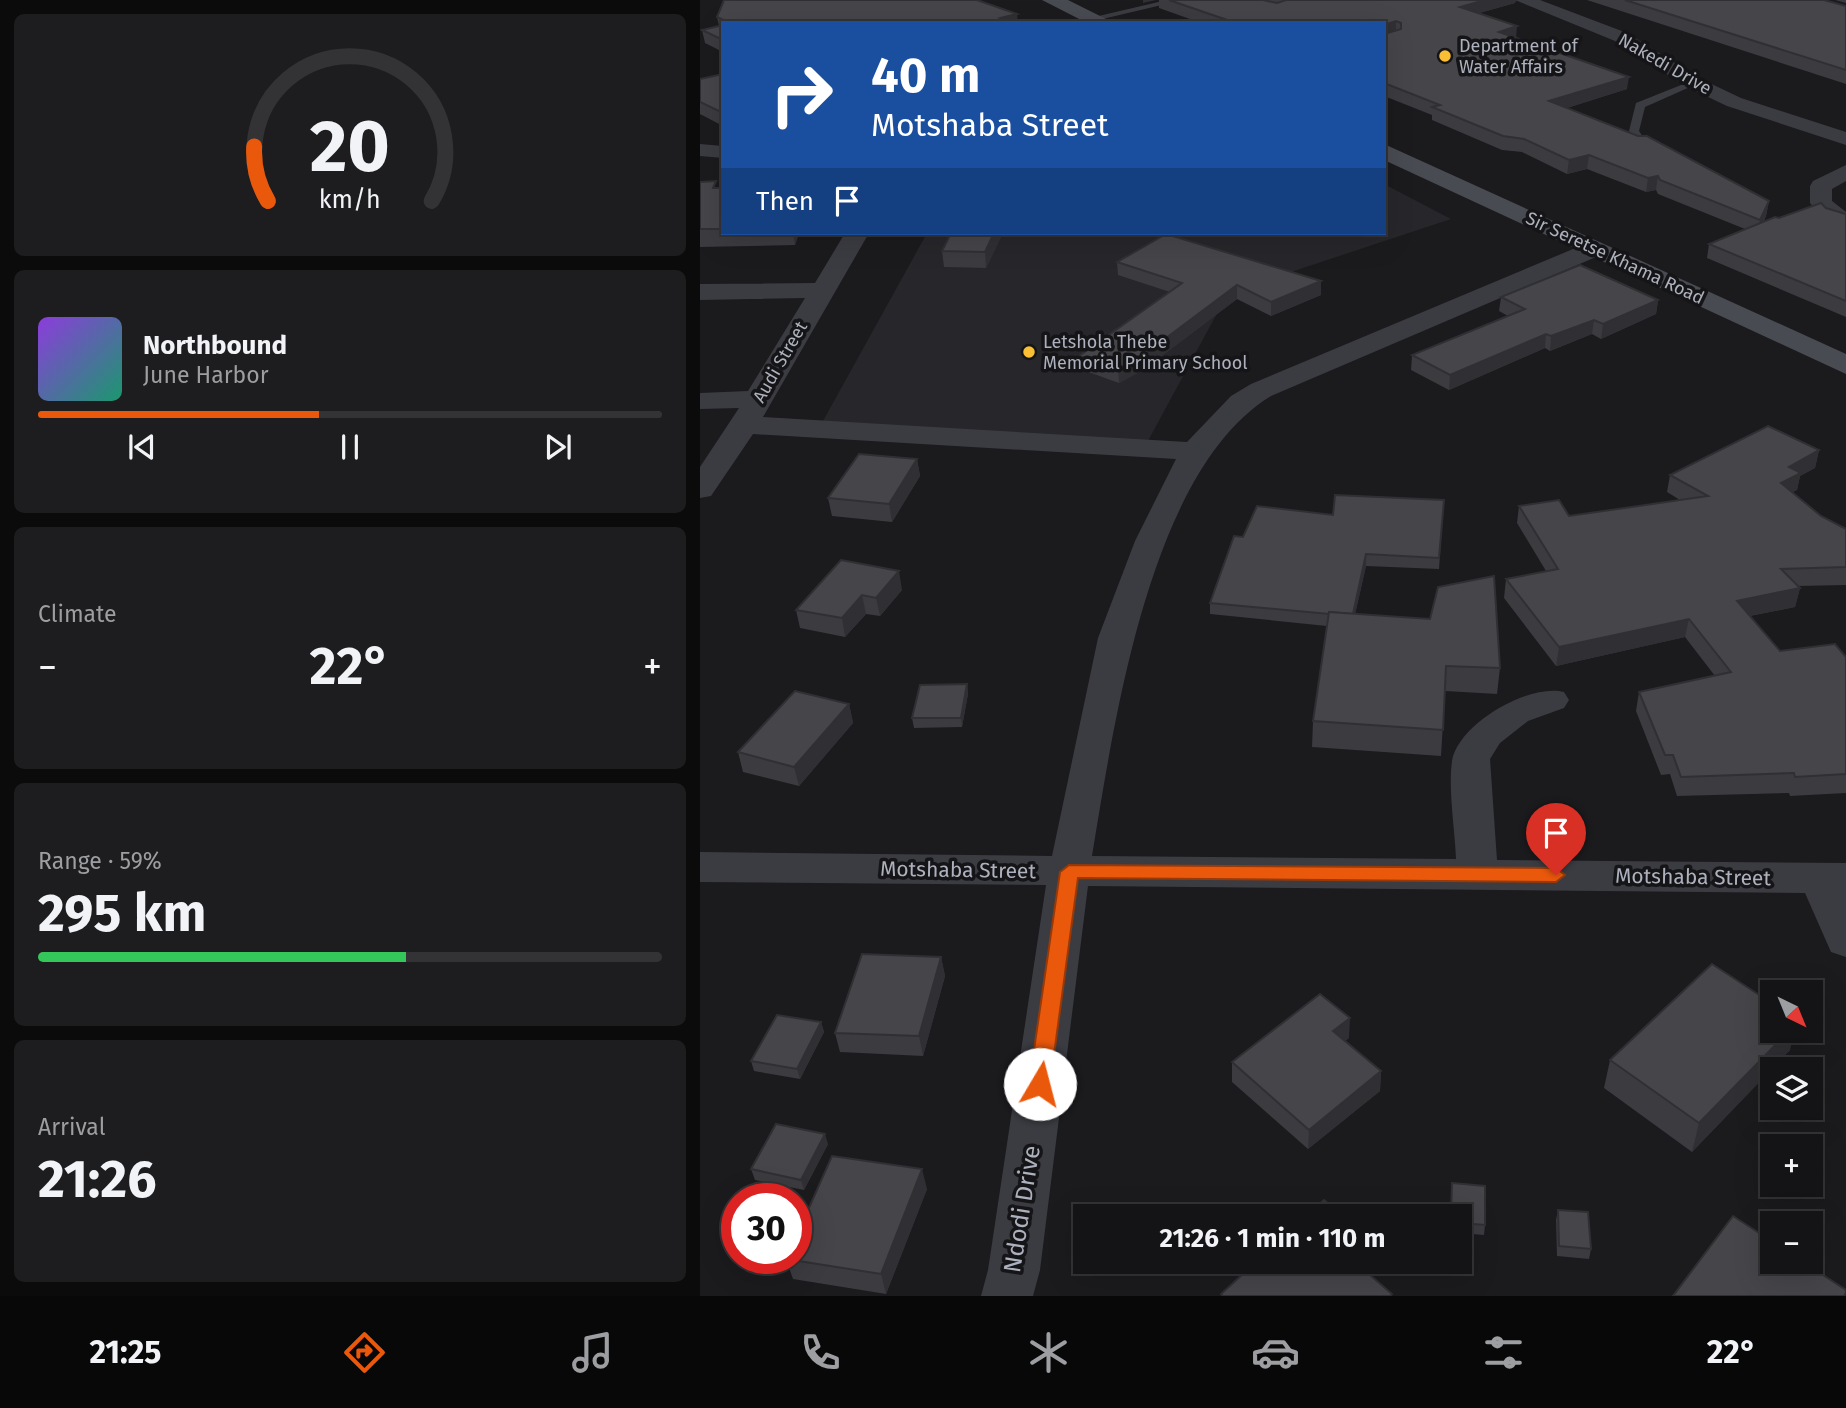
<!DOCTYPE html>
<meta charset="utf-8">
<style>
:root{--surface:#141416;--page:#1d1d1f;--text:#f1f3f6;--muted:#9d9ea1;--line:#333335;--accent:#ea580c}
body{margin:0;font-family:"Fira Sans",sans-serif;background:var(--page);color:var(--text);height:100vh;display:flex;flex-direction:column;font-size:26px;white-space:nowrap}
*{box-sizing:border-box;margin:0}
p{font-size:23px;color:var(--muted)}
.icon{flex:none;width:38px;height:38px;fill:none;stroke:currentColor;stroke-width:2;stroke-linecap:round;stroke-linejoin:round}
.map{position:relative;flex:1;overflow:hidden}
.sheet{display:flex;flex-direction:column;gap:14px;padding:14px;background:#0b0b0c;width:700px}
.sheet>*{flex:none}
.guide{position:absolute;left:21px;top:21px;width:665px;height:214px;border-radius:0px;box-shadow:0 7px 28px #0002,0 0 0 2px var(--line);background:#1a4fa0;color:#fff;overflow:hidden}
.needle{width:46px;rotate:137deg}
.controls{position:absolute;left:1060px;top:980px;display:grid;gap:14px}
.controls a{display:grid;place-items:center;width:63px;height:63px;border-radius:0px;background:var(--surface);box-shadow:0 7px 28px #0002,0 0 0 2px var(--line);font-size:35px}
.speed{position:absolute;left:21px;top:1183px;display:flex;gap:14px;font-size:35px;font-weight:700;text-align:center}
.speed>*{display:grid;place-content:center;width:91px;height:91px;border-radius:50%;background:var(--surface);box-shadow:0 7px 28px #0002,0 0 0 2px var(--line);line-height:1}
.speed .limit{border:10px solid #d22;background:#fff;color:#111}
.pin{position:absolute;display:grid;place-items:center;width:60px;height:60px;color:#fff;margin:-72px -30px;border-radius:50% 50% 50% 0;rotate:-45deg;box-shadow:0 0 7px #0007}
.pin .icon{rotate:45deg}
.me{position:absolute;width:77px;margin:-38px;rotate:8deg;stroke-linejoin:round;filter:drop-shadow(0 0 5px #0008)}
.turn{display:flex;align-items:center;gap:24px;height:147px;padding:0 35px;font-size:32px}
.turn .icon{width:91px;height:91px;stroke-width:2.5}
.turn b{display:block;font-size:49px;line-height:60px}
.then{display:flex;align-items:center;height:66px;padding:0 35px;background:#0003;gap:14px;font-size:26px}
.big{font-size:52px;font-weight:700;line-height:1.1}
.sheet .widget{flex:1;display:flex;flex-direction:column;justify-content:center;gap:10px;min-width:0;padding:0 24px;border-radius:10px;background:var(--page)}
.sheet .dial{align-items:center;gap:0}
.dial svg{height:182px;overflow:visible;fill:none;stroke:var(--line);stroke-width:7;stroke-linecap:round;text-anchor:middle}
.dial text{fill:var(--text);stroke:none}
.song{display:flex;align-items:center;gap:21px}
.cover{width:84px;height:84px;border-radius:10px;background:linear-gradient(135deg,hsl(270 70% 55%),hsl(160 70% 35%))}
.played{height:7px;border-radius:4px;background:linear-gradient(90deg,var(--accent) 45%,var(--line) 45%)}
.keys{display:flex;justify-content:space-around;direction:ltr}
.heat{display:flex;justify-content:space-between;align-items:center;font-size:38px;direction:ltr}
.charge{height:10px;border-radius:5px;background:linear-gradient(90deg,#34c759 59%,var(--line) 0)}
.trip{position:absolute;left:373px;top:1204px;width:399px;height:70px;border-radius:0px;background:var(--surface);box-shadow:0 7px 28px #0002,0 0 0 2px var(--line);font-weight:700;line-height:70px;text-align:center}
.tabs{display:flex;height:112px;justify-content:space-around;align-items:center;background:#080809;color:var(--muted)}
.tabs .icon{width:49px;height:49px}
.tabs .current{color:var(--accent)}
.tabs b{font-size:32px;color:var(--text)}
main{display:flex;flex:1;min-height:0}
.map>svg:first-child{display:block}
</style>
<main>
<section class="sheet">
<div class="widget dial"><svg viewBox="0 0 100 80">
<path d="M14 69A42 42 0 1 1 86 69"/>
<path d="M14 69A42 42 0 0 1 8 45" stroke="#ea580c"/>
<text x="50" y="56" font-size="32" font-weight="700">20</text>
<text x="50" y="72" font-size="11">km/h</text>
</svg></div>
<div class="widget">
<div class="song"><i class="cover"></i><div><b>Northbound</b><p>June Harbor</p></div></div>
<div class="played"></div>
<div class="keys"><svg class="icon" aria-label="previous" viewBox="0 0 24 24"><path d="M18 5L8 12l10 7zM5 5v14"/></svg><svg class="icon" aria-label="pause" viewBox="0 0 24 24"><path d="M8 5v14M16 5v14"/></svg><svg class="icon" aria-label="next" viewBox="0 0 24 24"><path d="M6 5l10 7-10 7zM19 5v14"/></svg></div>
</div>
<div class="widget"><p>Climate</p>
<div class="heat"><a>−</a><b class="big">22°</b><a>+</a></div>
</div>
<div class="widget"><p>Range · 59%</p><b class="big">295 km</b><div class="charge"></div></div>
<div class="widget"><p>Arrival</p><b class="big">21:26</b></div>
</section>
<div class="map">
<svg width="1146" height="1296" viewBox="0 0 1146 1296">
<rect width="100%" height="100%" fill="#1b1a1d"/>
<!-- built -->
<path fill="#27262a" d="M 684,184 L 751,219 L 573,278 L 521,306 L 448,441 L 123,421 L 227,233 L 684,233 Z"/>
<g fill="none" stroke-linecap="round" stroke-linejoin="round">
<!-- service -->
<g fill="#3b3c42" fill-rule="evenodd">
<path d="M 467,0 L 483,0 L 394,21 L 390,18 Z"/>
<path d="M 991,81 L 999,83 L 945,107 L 939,131 L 949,146 L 940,148 L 929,131 L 936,103 Z"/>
</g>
<!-- minor -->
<g fill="#3b3c42" fill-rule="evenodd">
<path d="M 815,0 L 840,0 L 927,33 L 1001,79 L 1041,98 L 1146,132 L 1146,145 L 1027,106 L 987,87 L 915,41 Z"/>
<path d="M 0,144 L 23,146 L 23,158 L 0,156 Z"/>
<path d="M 1146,165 L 1146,181 L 1132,189 L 1132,201 L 1146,212 L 1146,227 L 1124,219 L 1110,203 L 1110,186 L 1113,181 Z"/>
<path d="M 145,233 L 169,233 L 63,417 L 487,442 L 531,396 L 551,384 L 885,244 L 903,244 L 906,249 L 903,254 L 571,396 C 449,470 414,725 392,856 L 756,859 C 755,830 748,790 752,761 C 758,724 829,683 864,692 L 869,700 L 864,708 L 828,721 L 800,743 L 790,759 L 797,860 L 1146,863 L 1146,957 L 1131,952 L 1105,893 L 388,886 L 340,1270 L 333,1296 L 281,1296 L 288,1270 L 346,885 L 0,882 L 0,852 L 352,856 L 398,638 L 435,541 L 476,459 L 53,434 L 11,496 L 0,498 L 0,467 L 39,408 L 0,409 L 0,393 L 48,391 L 105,298 L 0,300 L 0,284 L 115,283 Z"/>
</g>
<!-- secondary -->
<g fill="#494b52" fill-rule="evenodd">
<path d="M 342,0 L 368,0 L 414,23 L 387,23 Z"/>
<path d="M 684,144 L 1146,354 L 1146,374 L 684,160 Z"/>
</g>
</g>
<!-- wall -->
<g fill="#3b3b40">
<path d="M 459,0 L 816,0 L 815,3 L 779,13 L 816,38 L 927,89 L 867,108 L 1069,201 L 1066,216 L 1064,221 L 1126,208 L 1146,214 L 1146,317 L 1007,258 L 1009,244 L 1045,229 L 958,194 L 956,190 L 946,192 L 887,169 L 867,174 L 822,152 L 802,150 L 732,120 L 732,115 L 684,96 L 684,23 L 501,23 L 459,8 Z"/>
<path d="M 887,0 L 1124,0 L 1146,6 L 1146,84 Z"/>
<path d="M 1135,0 L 1146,0 L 1146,3 Z"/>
<path d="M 17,17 L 318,23 L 23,23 L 23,52 L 5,43 L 2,30 L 19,26 Z"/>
<path d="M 23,74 L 23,126 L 0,114 L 0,79 Z"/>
<path d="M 0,182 L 18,188 L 23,188 L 23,233 L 99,233 L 95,245 L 0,247 Z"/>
<path d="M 303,233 L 286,268 L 244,267 L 242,251 Z"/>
<path d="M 417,262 L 621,295 L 571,316 L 537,299 L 443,370 L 419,383 L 380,369 L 379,356 L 470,292 L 418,275 Z"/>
<path d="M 801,297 L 958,300 L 956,314 L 901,339 L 892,334 L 850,351 L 845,348 L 749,390 L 711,370 L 712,355 L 808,316 L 799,311 Z"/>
<path d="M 1119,450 L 1115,468 L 1100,476 L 1097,490 L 1092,492 L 1121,516 L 1146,529 L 1146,585 L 1098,586 L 1100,588 L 1095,607 L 1050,616 L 1080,651 L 1146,657 L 1146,793 L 1090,796 L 1089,793 L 977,796 L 970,774 L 961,775 L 936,711 L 939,692 L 1015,676 L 985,637 L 856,666 L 804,598 L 806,579 L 846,571 L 817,523 L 819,506 L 869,516 L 980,500 L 967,492 L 970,475 Z"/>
<path d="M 217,459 L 220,476 L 192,522 L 132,516 L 128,498 Z"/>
<path d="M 744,500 L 739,569 L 666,566 L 655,614 L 800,668 L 797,694 L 745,691 L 741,756 L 612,747 L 613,721 L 627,626 L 510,614 L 510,603 L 543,537 L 633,515 Z"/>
<path d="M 141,560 L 202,590 L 180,616 L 166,614 L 145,637 L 100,628 L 96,610 Z"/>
<path d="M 267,684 L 268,694 L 262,727 L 214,728 L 212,718 Z"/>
<path d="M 149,704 L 153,723 L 99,786 L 43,772 L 38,752 Z"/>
<path d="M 241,957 L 245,976 L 223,1056 L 140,1052 L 135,1033 Z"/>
<path d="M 121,1022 L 124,1032 L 100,1079 L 54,1071 L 51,1061 Z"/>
<path d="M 649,1038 L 645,1041 L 681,1071 L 680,1091 L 608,1149 L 532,1082 L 532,1062 Z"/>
<path d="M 1090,1050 L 992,1152 L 904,1088 L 910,1060 Z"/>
<path d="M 128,1144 L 104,1190 L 55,1180 L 51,1169 Z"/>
<path d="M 752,1183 L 785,1225 L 784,1235 L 760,1233 L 760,1216 L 750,1216 Z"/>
<path d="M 227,1189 L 186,1294 L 93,1279 L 86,1259 Z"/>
<path d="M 858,1210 L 891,1249 L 889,1259 L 857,1256 L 856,1220 Z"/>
</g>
<!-- shaded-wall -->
<g fill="#303034">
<path d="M 443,0 L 456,0 L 443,3 Z"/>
<path d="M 785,0 L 816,0 L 815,3 L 759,19 L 760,7 Z"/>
<path d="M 317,14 L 318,23 L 300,23 L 300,18 Z"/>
<path d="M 696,21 L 696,34 L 684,37 L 684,25 Z"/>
<path d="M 817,26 L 816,39 L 799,32 Z"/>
<path d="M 929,77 L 927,89 L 848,114 L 849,101 Z"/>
<path d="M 889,155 L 887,169 L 867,174 L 869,160 Z"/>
<path d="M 958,176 L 956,190 L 946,192 L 948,178 Z"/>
<path d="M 1069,201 L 1066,216 L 1058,234 L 1060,220 Z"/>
<path d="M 93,233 L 99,233 L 95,245 Z"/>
<path d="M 294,233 L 303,233 L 286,268 L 285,252 Z"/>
<path d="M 621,281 L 621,295 L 571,316 L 571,302 Z"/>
<path d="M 537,285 L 537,299 L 443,370 L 419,383 L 418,369 Z"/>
<path d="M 958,300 L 956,314 L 901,339 L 903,324 Z"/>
<path d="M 894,320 L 892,334 L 850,351 L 851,336 Z"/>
<path d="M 846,334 L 845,348 L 749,390 L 750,375 Z"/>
<path d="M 1119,450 L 1115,468 L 1100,476 L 1097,490 L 1077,501 L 1081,483 L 1089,467 Z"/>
<path d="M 217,459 L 220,476 L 192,522 L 189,504 Z"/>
<path d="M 666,554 L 666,566 L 652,628 L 652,617 Z"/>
<path d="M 199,571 L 202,590 L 180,616 L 176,598 Z"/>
<path d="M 1100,588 L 1095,607 L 1033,619 L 1037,601 Z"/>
<path d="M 162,595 L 166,614 L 145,637 L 142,618 Z"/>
<path d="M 989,619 L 985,637 L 856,666 L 859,647 Z"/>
<path d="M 267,684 L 268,694 L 262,727 L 261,718 Z"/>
<path d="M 149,704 L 153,723 L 99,786 L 94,767 Z"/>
<path d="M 241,957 L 245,976 L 223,1056 L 219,1036 Z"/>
<path d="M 650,1018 L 649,1038 L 633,1051 L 633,1031 Z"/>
<path d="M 121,1022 L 124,1032 L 100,1079 L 97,1069 Z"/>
<path d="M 1089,1031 L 1095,1031 L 1090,1050 L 992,1152 L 999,1123 Z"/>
<path d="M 681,1071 L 680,1091 L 608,1149 L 609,1130 Z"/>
<path d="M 125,1134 L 128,1144 L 104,1190 L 101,1180 Z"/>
<path d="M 222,1169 L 227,1189 L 186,1294 L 181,1274 Z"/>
</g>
<!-- building -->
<g fill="#45454a" stroke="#303034" stroke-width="2">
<path d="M 24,0 L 277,0 L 317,14 L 300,18 L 311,23 L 30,23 L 17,17 Z"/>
<path d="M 469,0 L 563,0 L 577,3 L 586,0 L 785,0 L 760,7 L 817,26 L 799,32 L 929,77 L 849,101 L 938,136 L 947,136 L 1069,201 L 1060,220 L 960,180 L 958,176 L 948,178 L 889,155 L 869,160 L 824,139 L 803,136 L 732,107 L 740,105 L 684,83 L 684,34 L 701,29 L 701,23 L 696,21 L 684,25 L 684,23 L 536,23 Z"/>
<path d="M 925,0 L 1124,0 L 1146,6 L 1146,70 Z"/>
<path d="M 23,25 L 23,40 L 2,30 Z"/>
<path d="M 23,74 L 23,113 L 0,102 L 0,79 Z"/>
<path d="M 16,181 L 13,188 L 23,188 L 23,229 L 0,229 L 0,182 Z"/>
<path d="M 1121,203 L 1126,208 L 1146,214 L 1146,301 L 1009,244 L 1075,217 L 1079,218 Z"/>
<path d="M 251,233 L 294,233 L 285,252 L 242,251 Z"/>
<path d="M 466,234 L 621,281 L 571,302 L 537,285 L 442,356 L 418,369 L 379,356 L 482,283 L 417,262 Z"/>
<path d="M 880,265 L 958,300 L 903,324 L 894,320 L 851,336 L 846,334 L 750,375 L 712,355 L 825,309 L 801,297 Z"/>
<path d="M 1068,426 L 1119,450 L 1089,467 L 1101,473 L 1081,483 L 1121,516 L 1146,529 L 1146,567 L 1081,569 L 1100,588 L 1037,601 L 1080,651 L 1135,644 L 1146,657 L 1146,774 L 1095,777 L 1094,773 L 981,777 L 973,755 L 965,755 L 939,692 L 1031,672 L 989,619 L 859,647 L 806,579 L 858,569 L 819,506 L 859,500 L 869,516 L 1008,496 L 970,475 Z"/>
<path d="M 159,454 L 217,459 L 189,504 L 128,498 Z"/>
<path d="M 635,495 L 744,500 L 739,558 L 666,554 L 653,614 L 629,612 L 629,614 L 510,603 L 534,536 L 543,537 L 557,506 L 633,515 Z"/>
<path d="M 141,560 L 199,571 L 176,598 L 162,595 L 142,618 L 96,610 Z"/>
<path d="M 794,576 L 800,668 L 746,666 L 743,730 L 613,721 L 629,612 L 730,619 L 738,587 Z"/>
<path d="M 267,684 L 261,718 L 212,718 L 220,685 Z"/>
<path d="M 95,691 L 149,704 L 94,767 L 38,752 Z"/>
<path d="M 162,954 L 241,957 L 219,1036 L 135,1033 Z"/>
<path d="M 1012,964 L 1073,1004 L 1073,1031 L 1089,1031 L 999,1123 L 910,1060 Z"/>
<path d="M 620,994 L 650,1018 L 633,1031 L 681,1071 L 609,1130 L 532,1062 Z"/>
<path d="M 77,1015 L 121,1022 L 97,1069 L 51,1061 Z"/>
<path d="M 76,1124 L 125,1134 L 101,1180 L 51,1169 Z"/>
<path d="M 132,1156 L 222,1169 L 181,1274 L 86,1259 L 87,1258 L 96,1258 L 96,1237 Z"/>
<path d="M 752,1183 L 785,1186 L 785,1225 L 760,1223 L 760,1216 L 751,1216 Z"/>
<path d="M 624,1200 L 643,1216 L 606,1216 Z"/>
<path d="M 858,1210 L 888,1212 L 891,1249 L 859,1246 Z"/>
<path d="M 1033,1216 L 1073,1242 L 1073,1262 L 1103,1262 L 1146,1290 L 1146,1293 L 1144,1296 L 973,1296 Z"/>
<path d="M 556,1262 L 655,1262 L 692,1294 L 690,1296 L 523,1296 L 521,1294 Z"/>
</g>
<!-- route -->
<path fill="#ea580c" stroke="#983908" stroke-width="2" d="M 369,865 L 856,868 L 865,875 L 856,882 L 378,878 L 350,1084 L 347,1090 L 340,1093 L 332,1090 L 329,1084 L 360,872 Z"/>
<!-- markers -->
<g fill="#fabf35" stroke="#151518" stroke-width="2.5">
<circle cx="745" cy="56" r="7"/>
<circle cx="329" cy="352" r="7"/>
</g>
<g text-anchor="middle" stroke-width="7" stroke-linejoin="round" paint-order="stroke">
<!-- far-poi labels -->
<g font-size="18" fill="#adb1bd" stroke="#151518" text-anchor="start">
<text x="759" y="52">Department of<tspan x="759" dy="21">Water Affairs</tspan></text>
<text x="343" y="348">Letshola Thebe<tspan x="343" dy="21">Memorial Primary School</tspan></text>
</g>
<!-- far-street labels -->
<g font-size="18" fill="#adb1bd" stroke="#151518">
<text transform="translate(965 64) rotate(30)" y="6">Nakedi Drive</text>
<text transform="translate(915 258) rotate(25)" y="6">Sir Seretse Khama Road</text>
<text transform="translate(80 362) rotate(-60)" y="6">Audi Street</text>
</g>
<!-- street labels -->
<g font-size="21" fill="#adb1bd" stroke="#151518">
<text transform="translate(258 870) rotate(1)" y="7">Motshaba Street</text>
<text transform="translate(993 877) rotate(1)" y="7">Motshaba Street</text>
</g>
<!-- near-street labels -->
<g font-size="24" fill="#adb1bd" stroke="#151518">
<text transform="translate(322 1209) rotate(-81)" y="8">Ndodi Drive</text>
</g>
</g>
</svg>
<div class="controls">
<a><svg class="needle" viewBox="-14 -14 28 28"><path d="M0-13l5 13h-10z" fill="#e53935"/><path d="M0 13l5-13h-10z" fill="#9d9ea1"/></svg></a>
<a><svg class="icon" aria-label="layers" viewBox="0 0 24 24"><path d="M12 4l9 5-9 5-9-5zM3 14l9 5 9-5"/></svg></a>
<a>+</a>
<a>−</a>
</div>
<div class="speed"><div class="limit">30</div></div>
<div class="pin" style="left:856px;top:875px;background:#d93025"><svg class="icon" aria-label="arrive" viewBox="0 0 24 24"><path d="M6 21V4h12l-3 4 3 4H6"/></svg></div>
<svg class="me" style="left:340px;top:1084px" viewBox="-20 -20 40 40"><circle r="19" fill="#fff"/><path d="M0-13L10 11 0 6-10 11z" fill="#ea580c"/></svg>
<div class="trip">21:26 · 1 min · 110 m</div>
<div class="guide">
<div class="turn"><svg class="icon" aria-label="right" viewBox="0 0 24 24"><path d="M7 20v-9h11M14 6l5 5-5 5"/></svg><div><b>40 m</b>Motshaba Street</div></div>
<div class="then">Then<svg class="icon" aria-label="arrive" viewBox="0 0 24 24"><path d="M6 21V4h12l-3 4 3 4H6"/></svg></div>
</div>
</div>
</main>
<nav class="tabs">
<b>21:25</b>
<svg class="icon current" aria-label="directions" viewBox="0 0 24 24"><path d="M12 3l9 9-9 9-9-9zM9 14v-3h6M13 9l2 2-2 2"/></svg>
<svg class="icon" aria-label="music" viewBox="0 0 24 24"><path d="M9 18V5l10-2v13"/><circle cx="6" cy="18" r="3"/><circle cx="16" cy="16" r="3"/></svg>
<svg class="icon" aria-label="phone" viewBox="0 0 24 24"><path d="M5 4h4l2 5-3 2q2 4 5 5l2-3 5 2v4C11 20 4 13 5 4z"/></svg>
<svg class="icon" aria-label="climate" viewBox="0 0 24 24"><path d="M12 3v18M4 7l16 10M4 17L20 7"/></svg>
<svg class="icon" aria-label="car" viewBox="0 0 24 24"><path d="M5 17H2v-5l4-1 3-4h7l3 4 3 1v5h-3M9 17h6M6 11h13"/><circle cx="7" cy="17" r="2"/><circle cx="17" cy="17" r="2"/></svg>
<svg class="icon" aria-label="filters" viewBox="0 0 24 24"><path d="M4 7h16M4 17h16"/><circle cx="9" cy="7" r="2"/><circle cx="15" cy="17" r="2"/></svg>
<b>22°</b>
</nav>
